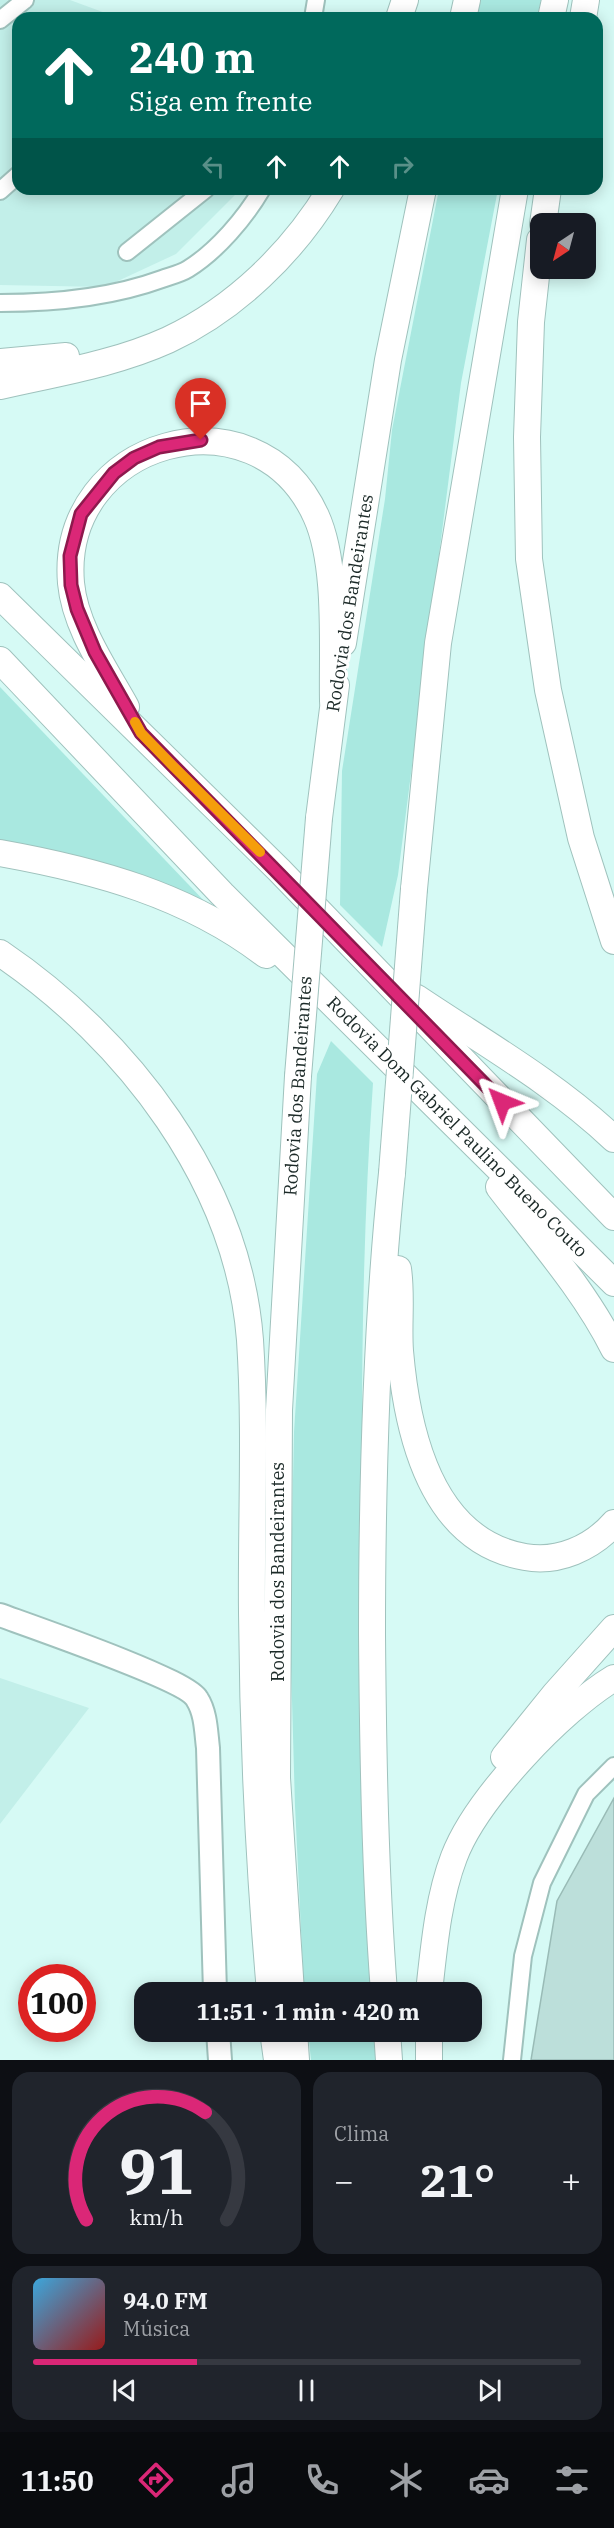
<!DOCTYPE html>
<html lang="pt">
<meta charset="utf-8">
<style>
:root{--surface:#171b24;--page:#20242c;--text:#f1f3f6;--muted:#9ea1a6;--line:#363941;--accent:#db2777}
body{margin:0;font-family:"IBM Plex Serif",serif;background:var(--page);color:var(--text);height:100vh;display:flex;flex-direction:column;font-size:22px;white-space:nowrap}
*{box-sizing:border-box;margin:0}
p{font-size:20px;color:var(--muted)}
.icon{flex:none;width:33px;height:33px;fill:none;stroke:currentColor;stroke-width:2;stroke-linecap:round;stroke-linejoin:round}
.map{position:relative;height:2060px;overflow:hidden}
.sheet{display:flex;flex-direction:column;gap:12px;padding:12px;background:#0d0f14;flex:1}
.sheet>*{flex:none}
.hud{position:absolute;left:12px;top:12px;width:591px;height:183px;border-radius:18px;box-shadow:0 3px 15px #0003;background:#00695c;color:#fff;overflow:hidden}
.needle{width:39px;rotate:216deg}
.buttons{position:absolute;left:530px;top:213px;display:grid;gap:12px}
.buttons a{display:grid;place-items:center;width:66px;height:66px;border-radius:12px;background:var(--surface);box-shadow:0 3px 15px #0003;font-size:30px}
.speed{position:absolute;left:18px;top:1964px;display:flex;gap:12px;font-size:30px;font-weight:700;text-align:center}
.speed>*{display:grid;place-content:center;width:78px;height:78px;border-radius:50%;background:var(--surface);box-shadow:0 3px 15px #0003;line-height:1}
.speed .limit{border:9px solid #d22;background:#fff;color:#111}
.pin{position:absolute;display:grid;place-items:center;width:51px;height:51px;color:#fff;margin:-62px -26px;border-radius:50% 50% 50% 0;rotate:-45deg;box-shadow:0 0 6px #0007}
.pin .icon{rotate:45deg}
.me{position:absolute;width:66px;margin:-33px;rotate:316deg;stroke-linejoin:round;filter:drop-shadow(0 0 4px #0008)}
.turn{display:flex;align-items:center;gap:21px;height:126px;padding:0 18px;font-size:27px}
.turn .icon{width:78px;height:78px;stroke-width:2.5}
.turn b{display:block;font-size:42px;line-height:51px}
.lanes{display:flex;align-items:center;height:57px;padding:0 18px;background:#0003;justify-content:center;gap:30px;direction:ltr}
.lanes .off{opacity:.35}
.big{font-size:45px;font-weight:700;line-height:1.1}
.sheet .card{flex:1;display:flex;flex-direction:column;justify-content:center;gap:9px;min-width:0;padding:0 21px;border-radius:18px;background:var(--page)}
.sheet .dial{align-items:center;gap:0}
.dial svg{height:156px;overflow:visible;fill:none;stroke:var(--line);stroke-width:7;stroke-linecap:round;text-anchor:middle}
.dial text{fill:var(--text);stroke:none}
.song{display:flex;align-items:center;gap:18px}
.cover{width:72px;height:72px;border-radius:9px;background:linear-gradient(135deg,hsl(200 70% 55%),hsl(0 70% 35%))}
.played{height:6px;border-radius:3px;background:linear-gradient(90deg,var(--accent) 30%,var(--line) 30%)}
.keys{display:flex;justify-content:space-around;direction:ltr}
.heat{display:flex;justify-content:space-between;align-items:center;font-size:33px;direction:ltr}
.sheet .tiles{flex:1;display:grid;gap:12px;grid-template-columns:1fr 1fr}
.card:last-child{grid-column:span 2}
.trip{position:absolute;left:134px;top:1982px;width:348px;height:60px;border-radius:18px;background:var(--surface);box-shadow:0 3px 15px #0003;font-weight:700;line-height:60px;text-align:center}
.tabs{display:flex;height:96px;justify-content:space-around;align-items:center;background:#090b0e;color:var(--muted)}
.tabs .icon{width:42px;height:42px}
.tabs .active{color:var(--accent)}
.tabs b{font-size:27px;color:var(--text)}
.map>svg:first-child{display:block}
</style>
<div class="map">
<svg width="614" height="2060" viewBox="0 0 614 2060">
<rect width="100%" height="100%" fill="#d6faf5"/>
<!-- built -->
<g fill="#c2efe9">
<path d="M 0,0 L 70,0 L 119,18 L 18,18 L 18,189 L 241,189 L 176,254 L 105,287 L 0,285 Z"/>
<path d="M 0,1678 L 89,1708 L 0,1824 Z"/>
</g>
<!-- green -->
<g fill="#a9e8e0">
<path d="M 481,0 L 541,0 L 537,18 L 476,18 Z"/>
<path d="M 439,189 L 498,189 L 461,383 L 398,875 L 382,947 L 340,905 L 342,771 L 385,499 L 392,430 Z"/>
<path d="M 0,687 L 229,927 L 0,847 Z"/>
<path d="M 331,1041 L 373,1083 C 352,1385 366,1689 374,1992 L 304,1992 L 295,1806 L 290,1629 L 294,1432 L 317,1074 Z"/>
<path d="M 308,2031 L 377,2031 L 379,2060 L 311,2060 Z"/>
</g>
<!-- building -->
<path fill="#bcdfda" stroke="#99bbb6" stroke-width="1.5" d="M 614,1798 L 614,2060 L 531,2060 L 557,1901 Z"/>
<g fill="none" stroke-linecap="round" stroke-linejoin="round">
<!-- minor casing -->
<g stroke="#9fc2bd" stroke-width="20">
<g id="minor">
<path d="M 313,18 L 316,0"/>
<path d="M 0,20 L 25,0"/>
<path d="M 0,191 L 18,175"/>
<path d="M 127,252 L 206,189"/>
<path d="M 0,303 C 55,303 110,298 162,279 C 170,276 180,274 188,269 C 217,251 245,218 262,189"/>
<path d="M 512,2060 L 523,1956 L 542,1883 L 586,1794 L 614,1766"/>
</g>
</g>
<!-- major casing -->
<g stroke="#9fc2bd" stroke-width="26">
<g id="major">
<path d="M 0,1615 C 30,1626 187,1680 197,1699 C 206,1713 206,1732 208,1748 L 215,1992"/>
<path d="M 218,2031 L 220,2060"/>
</g>
</g>
<!-- highway casing -->
<g stroke="#9fc2bd" stroke-width="28">
<g id="highway">
<path d="M 399,18 L 405,0"/>
<path d="M 463,18 L 467,0"/>
<path d="M 551,18 L 555,0"/>
<path d="M 583,18 L 586,0"/>
<path d="M 543,224 L 548,189"/>
<path d="M 540,240 L 531,322 L 527,437 L 529,559 L 548,690 L 581,838 L 614,941"/>
<path d="M 0,362 L 66,356"/>
<path d="M 0,386 C 57,373 115,364 168,340 C 236,308 293,252 331,189"/>
<path d="M 0,596 L 279,870 L 614,1217"/>
<path d="M 343,643 L 388,360 L 423,189"/>
<path d="M 0,660 L 222,894 L 614,1283"/>
<path d="M 126,707 C 105,669 75,627 71,583 C 59,440 256,384 316,516 C 338,564 332,647 333,701"/>
<path d="M 319,818 L 336,685"/>
<path d="M 0,853 C 95,870 188,895 266,955"/>
<path d="M 414,889 L 438,643 L 515,189"/>
<path d="M 0,953 C 127,1039 238,1182 250,1340 C 256,1431 251,1522 252,1613 C 253,1739 259,1866 270,1992"/>
<path d="M 417,998 C 484,1043 555,1083 614,1139"/>
<path d="M 499,1187 C 539,1239 585,1291 614,1349"/>
<path d="M 398,1269 C 402,1296 398,1324 400,1351 C 407,1432 431,1541 525,1557 C 558,1563 592,1548 614,1523"/>
<path d="M 504,1757 L 555,1694 L 614,1628"/>
<path d="M 291,1992 L 277,1778 L 279,1410 L 298,1076"/>
<path d="M 384,1992 C 375,1873 373,1754 372,1634 C 372,1480 376,1326 392,1173"/>
<path d="M 429,1992 C 434,1947 438,1899 454,1857 C 476,1799 561,1710 614,1678"/>
<path d="M 273,2031 L 277,2060"/>
<path d="M 294,2031 L 296,2060"/>
<path d="M 387,2031 L 389,2060"/>
<path d="M 429,2060 L 429,2031"/>
</g>
</g>
<!-- minor -->
<use href="#minor" stroke="#fff" stroke-width="16"/>
<!-- major -->
<use href="#major" stroke="#fff" stroke-width="22"/>
<!-- highway -->
<use href="#highway" stroke="#fff" stroke-width="26"/>
<!-- highway-bridge casing -->
<g stroke="#9fc2bd" stroke-width="28" stroke-linecap="butt">
<g id="highway-bridge">
<path d="M 298,1076 L 319,818"/>
<path d="M 392,1173 L 414,889"/>
</g>
</g>
<!-- highway-bridge -->
<use href="#highway-bridge" stroke="#fff" stroke-width="26"/>
</g>
<g fill="none" stroke-linecap="round" stroke-linejoin="round">
<!-- route casing -->
<g stroke="#8e194d" stroke-width="15">
<path id="route" d="M 201,440 L 159,447 L 134,458 L 114,473 L 81,514 L 70,556 L 71,585 L 77,609 L 95,652 L 141,733 L 502,1102"/>
</g>
<!-- route -->
<use href="#route" stroke="#db2777" stroke-width="10"/>
<!-- slow -->
<path stroke="#f59e0b" stroke-width="10" d="M 135,722 L 141,733 L 173,766 L 260,852"/>
</g>
<g text-anchor="middle" stroke-width="6" stroke-linejoin="round" paint-order="stroke">
<!-- street labels -->
<g font-size="18" fill="#1c2a28" stroke="#fff">
<text transform="translate(350 603) rotate(-81)" y="6">Rodovia dos Bandeirantes</text>
<text transform="translate(298 1086) rotate(-86)" y="6">Rodovia dos Bandeirantes</text>
<text transform="translate(457 1127) rotate(45)" y="6">Rodovia Dom Gabriel Paulino Bueno Couto</text>
<text transform="translate(278 1572) rotate(-90)" y="6">Rodovia dos Bandeirantes</text>
</g>
</g>
</svg>
<div class="buttons">
<a><svg class="needle" viewBox="-14 -14 28 28"><path d="M0-13l5 13h-10z" fill="#e53935"/><path d="M0 13l5-13h-10z" fill="#9ea1a6"/></svg></a>
</div>
<div class="speed"><div class="limit">100</div></div>
<div class="pin" style="left:201px;top:440px;background:#d93025"><svg class="icon" aria-label="arrive" viewBox="0 0 24 24"><path d="M6 21V4h12l-3 4 3 4H6"/></svg></div>
<svg class="me" style="left:502px;top:1102px" viewBox="-20 -20 40 40"><path d="M0-17L14 15 0 8-14 15z" fill="#db2777" stroke="#fff" stroke-width="4"/></svg>
<div class="trip">11:51 · 1 min · 420 m</div>
<div class="hud">
<div class="turn"><svg class="icon" aria-label="ahead" viewBox="0 0 24 24"><path d="M12 20V5M6 11l6-6 6 6"/></svg><div><b>240 m</b>Siga em frente</div></div>
<div class="lanes"><svg class="icon off" aria-label="left" viewBox="0 0 24 24"><path d="M17 20v-9H6M10 6l-5 5 5 5"/></svg><svg class="icon" aria-label="ahead" viewBox="0 0 24 24"><path d="M12 20V5M6 11l6-6 6 6"/></svg><svg class="icon" aria-label="ahead" viewBox="0 0 24 24"><path d="M12 20V5M6 11l6-6 6 6"/></svg><svg class="icon off" aria-label="right" viewBox="0 0 24 24"><path d="M7 20v-9h11M14 6l5 5-5 5"/></svg></div>
</div>
</div>
<section class="sheet">
<div class="tiles">
<div class="card dial"><svg viewBox="0 0 100 80">
<path d="M14 69A42 42 0 1 1 86 69"/>
<path d="M14 69A42 42 0 0 1 75 14" stroke="#db2777"/>
<text x="50" y="56" font-size="32" font-weight="700">91</text>
<text x="50" y="72" font-size="11">km/h</text>
</svg></div>
<div class="card"><p>Clima</p>
<div class="heat"><a>−</a><b class="big">21°</b><a>+</a></div>
</div>
<div class="card">
<div class="song"><i class="cover"></i><div><b>94.0 FM</b><p>Música</p></div></div>
<div class="played"></div>
<div class="keys"><svg class="icon" aria-label="previous" viewBox="0 0 24 24"><path d="M18 5L8 12l10 7zM5 5v14"/></svg><svg class="icon" aria-label="pause" viewBox="0 0 24 24"><path d="M8 5v14M16 5v14"/></svg><svg class="icon" aria-label="next" viewBox="0 0 24 24"><path d="M6 5l10 7-10 7zM19 5v14"/></svg></div>
</div>
</div>
</section>
<nav class="tabs">
<b>11:50</b>
<svg class="icon active" aria-label="directions" viewBox="0 0 24 24"><path d="M12 3l9 9-9 9-9-9zM9 14v-3h6M13 9l2 2-2 2"/></svg>
<svg class="icon" aria-label="music" viewBox="0 0 24 24"><path d="M9 18V5l10-2v13"/><circle cx="6" cy="18" r="3"/><circle cx="16" cy="16" r="3"/></svg>
<svg class="icon" aria-label="phone" viewBox="0 0 24 24"><path d="M5 4h4l2 5-3 2q2 4 5 5l2-3 5 2v4C11 20 4 13 5 4z"/></svg>
<svg class="icon" aria-label="climate" viewBox="0 0 24 24"><path d="M12 3v18M4 7l16 10M4 17L20 7"/></svg>
<svg class="icon" aria-label="car" viewBox="0 0 24 24"><path d="M5 17H2v-5l4-1 3-4h7l3 4 3 1v5h-3M9 17h6M6 11h13"/><circle cx="7" cy="17" r="2"/><circle cx="17" cy="17" r="2"/></svg>
<svg class="icon" aria-label="filters" viewBox="0 0 24 24"><path d="M4 7h16M4 17h16"/><circle cx="9" cy="7" r="2"/><circle cx="15" cy="17" r="2"/></svg>
</nav>
